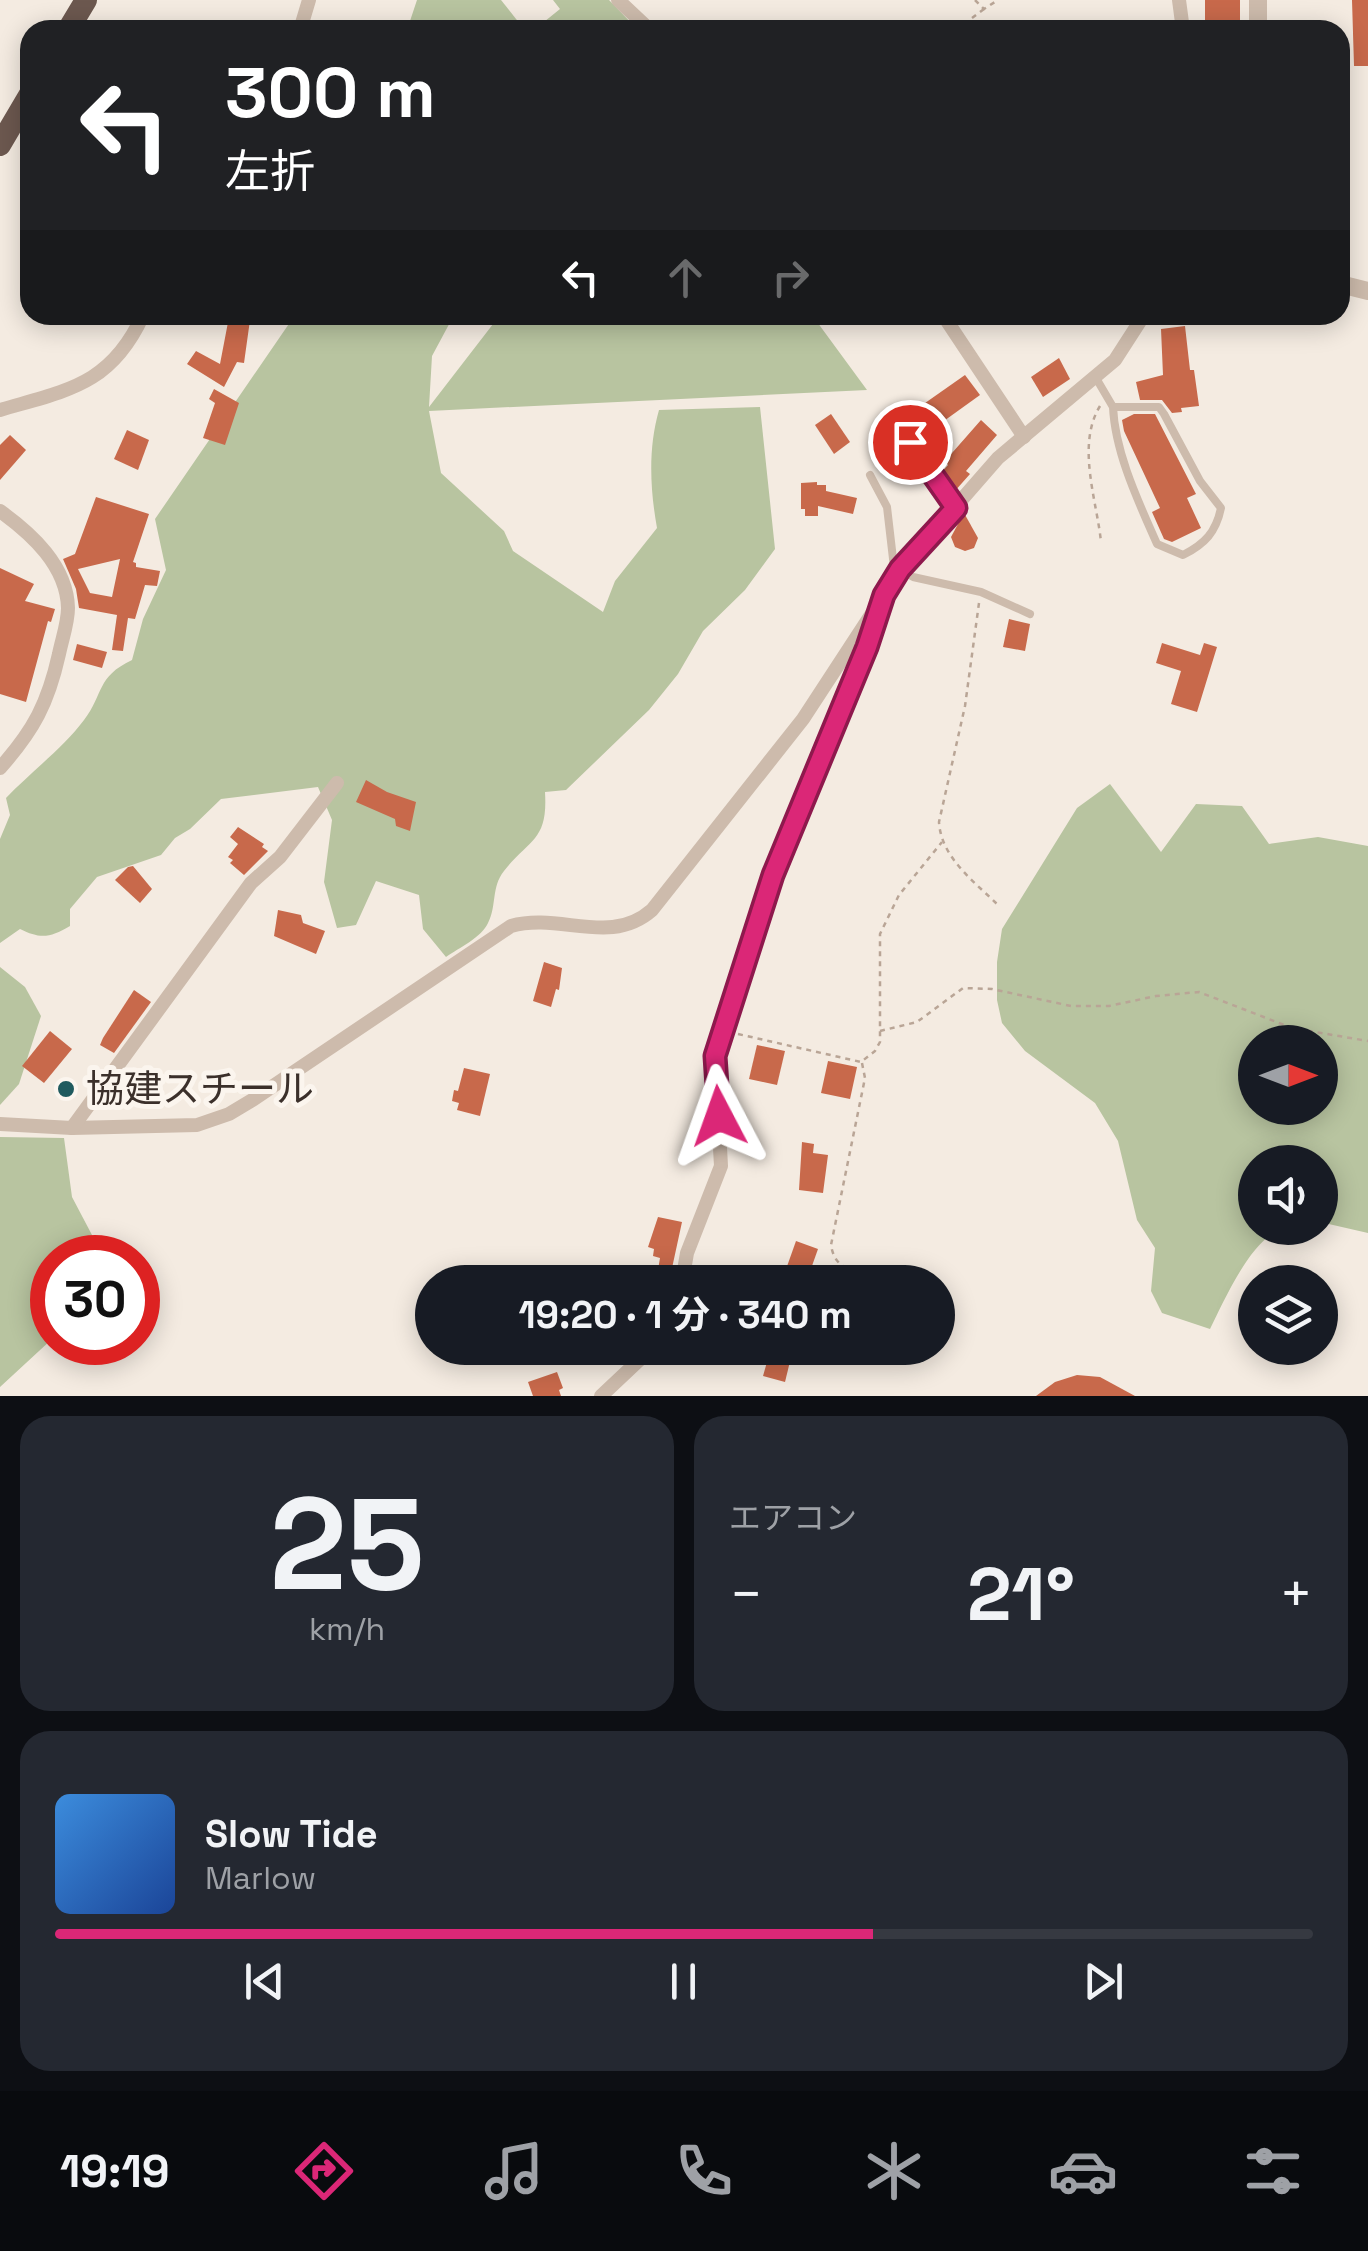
<!DOCTYPE html>
<html lang="ja">
<meta charset="utf-8">
<style>
:root{--surface:#171b24;--page:#242831;--text:#f1f3f6;--muted:#9ea1a6;--line:#363941;--accent:#db2777}
body{margin:0;font-family:"Space Grotesk","Noto Sans JP",sans-serif;background:var(--page);color:var(--text);height:100vh;display:flex;flex-direction:column;font-size:38px;white-space:nowrap}
*{box-sizing:border-box;margin:0}
p{font-size:32px;color:var(--muted)}
.icon{flex:none;width:55px;height:55px;fill:none;stroke:currentColor;stroke-width:2;stroke-linecap:round;stroke-linejoin:round}
.map{position:relative;height:1396px;overflow:hidden}
.details{display:flex;flex-direction:column;gap:20px;padding:20px;background:#0d0f14;flex:1}
.details>*{flex:none}
.hud{position:absolute;left:20px;top:20px;width:1330px;height:305px;border-radius:30px;box-shadow:0 5px 25px #0003;background:#202124;color:#fff;overflow:hidden}
.needle{width:65px;rotate:90deg}
.tools{position:absolute;left:1238px;top:1025px;display:grid;gap:20px}
.tools a{display:grid;place-items:center;width:100px;height:100px;border-radius:50%;background:var(--surface);box-shadow:0 5px 25px #0003;font-size:50px}
.speed{position:absolute;left:30px;top:1235px;display:flex;gap:20px;font-size:50px;font-weight:700;text-align:center}
.speed>*{display:grid;place-content:center;width:130px;height:130px;border-radius:50%;background:var(--surface);box-shadow:0 5px 25px #0003;line-height:1}
.speed .limit{border:15px solid #d22;background:#fff;color:#111}
.pin{position:absolute;display:grid;place-items:center;width:85px;height:85px;color:#fff;margin:-42px;border:5px solid #fff;border-radius:50%;box-shadow:0 2px 10px #0007}
.me{position:absolute;width:110px;margin:-55px;rotate:356deg;stroke-linejoin:round;filter:drop-shadow(0 0 8px #0008)}
.turn{display:flex;align-items:center;gap:35px;height:210px;padding:0 40px;font-size:45px}
.turn .icon{width:130px;height:130px;stroke-width:2.5}
.turn b{display:block;font-size:70px;line-height:85px}
.lanes{display:flex;align-items:center;height:95px;padding:0 40px;background:#0003;justify-content:center;gap:50px;direction:ltr}
.lanes .off{opacity:.35}
.big{font-size:75px;font-weight:700;line-height:1.1}
.details .widget{flex:1;display:flex;flex-direction:column;justify-content:center;gap:15px;min-width:0;padding:0 35px;border-radius:30px;background:var(--page)}
.details .dial{align-items:center;gap:0}
.dial b{font-size:130px;line-height:1}
.song{display:flex;align-items:center;gap:30px}
.cover{width:120px;height:120px;border-radius:15px;background:linear-gradient(135deg,hsl(210 70% 55%),hsl(220 70% 35%))}
.played{height:10px;border-radius:5px;background:linear-gradient(90deg,var(--accent) 65%,var(--line) 65%)}
.keys{display:flex;justify-content:space-around;direction:ltr}
.heat{display:flex;justify-content:space-between;align-items:center;font-size:55px;direction:ltr}
.details .tiles{flex:1;display:grid;gap:20px;grid-template-columns:1fr 1fr}
.widget:last-child{grid-column:span 2}
.trip{position:absolute;left:415px;top:1265px;width:540px;height:100px;border-radius:50px;background:var(--surface);box-shadow:0 5px 25px #0003;font-weight:700;line-height:100px;text-align:center}
.dock{display:flex;height:160px;justify-content:space-around;align-items:center;background:#090b0e;color:var(--muted)}
.dock .icon{width:70px;height:70px}
.dock .current{color:var(--accent)}
.dock b{font-size:45px;color:var(--text)}
.map>svg:first-child{display:block}
</style>
<div class="map">
<svg width="1368" height="1396" viewBox="0 0 1368 1396">
<rect width="100%" height="100%" fill="#f4ebe1"/>
<!-- green -->
<g fill="#b8c4a0" fill-rule="evenodd">
<path d="M 417,0 L 501,0 L 520,24 L 509,30 L 407,30 Z"/>
<path d="M 553,0 L 609,0 L 638,30 L 534,30 L 560,9 Z"/>
<path d="M 295,315 L 454,315 L 432,356 L 429,407 L 500,315 L 812,315 L 867,390 L 429,411 L 441,473 L 504,531 L 513,551 L 603,612 L 615,581 L 657,528 C 650,489 648,448 659,410 L 760,407 L 775,549 L 745,590 L 703,631 L 678,674 L 649,710 L 566,790 L 545,792 C 548,841 530,838 504,871 C 491,887 497,906 488,923 C 482,937 459,948 446,957 L 423,929 L 419,895 L 376,881 L 356,925 L 337,928 L 324,882 L 332,820 L 318,787 L 221,799 L 190,829 L 175,838 L 161,855 L 97,877 L 70,909 L 70,926 C 50,938 40,939 20,929 L 0,943 L 0,839 L 10,815 L 6,798 C 30,773 64,747 84,720 C 104,694 96,677 132,660 L 143,619 L 166,570 L 155,519 Z"/>
<path d="M 1110,784 L 1161,852 L 1196,804 L 1242,806 L 1269,844 L 1318,837 L 1368,846 L 1368,1233 L 1320,1222 L 1320,1162 L 1255,1162 L 1255,1228 L 1284,1228 C 1252,1236 1224,1301 1210,1329 L 1162,1313 L 1151,1291 L 1155,1248 L 1137,1220 L 1118,1141 L 1095,1103 L 1025,1051 L 1002,1023 L 997,1000 L 997,962 L 1002,929 L 1077,808 ZM 1320,1042 L 1320,1108 L 1255,1108 L 1255,1042 Z"/>
<path d="M 0,967 L 25,987 L 41,1016 L 19,1084 L 0,1105 Z"/>
<path d="M 0,1137 L 64,1138 L 72,1197 L 92,1235 L 92,1257 L 52,1258 L 52,1339 L 0,1387 Z"/>
</g>
<!-- building -->
<g fill="#c8694b" fill-rule="evenodd">
<rect x="1205" y="0" width="35" height="22"/>
<path d="M 1352,0 L 1368,0 L 1368,66 L 1354,66 Z"/>
<path d="M 229,317 L 250,320 L 244,363 L 237,362 L 224,387 L 187,364 L 196,351 L 220,364 Z"/>
<path d="M 1185,326 L 1190,370 L 1194,370 L 1199,406 L 1181,408 L 1182,412 L 1172,413 L 1162,400 L 1140,400 L 1136,382 L 1163,375 L 1161,329 Z"/>
<path d="M 1059,358 L 1070,379 L 1043,397 L 1031,377 Z"/>
<path d="M 965,375 L 980,395 L 923,436 L 908,415 Z"/>
<path d="M 214,389 L 239,403 L 225,445 L 203,438 L 215,403 L 209,399 Z"/>
<path d="M 831,414 L 850,442 L 834,454 L 815,425 Z"/>
<path d="M 1134,414 L 1155,414 L 1196,494 L 1187,498 L 1201,528 L 1172,542 L 1164,539 L 1152,512 L 1160,508 L 1124,431 L 1122,420 Z"/>
<path d="M 981,420 L 997,435 L 966,471 L 970,474 L 954,492 L 941,473 L 948,465 L 945,461 Z"/>
<path d="M 127,430 L 149,440 L 138,470 L 114,459 Z"/>
<path d="M 10,435 L 26,450 L 0,480 L 0,445 Z"/>
<path d="M 817,482 L 817,485 L 826,485 L 826,491 L 857,498 L 853,514 L 818,506 L 818,516 L 805,516 L 805,509 L 801,509 L 801,483 Z"/>
<path d="M 96,497 L 149,514 L 133,562 L 136,563 L 136,567 L 160,571 L 157,586 L 145,585 L 135,619 L 128,618 L 123,651 L 112,650 L 117,615 L 79,608 L 76,589 L 63,559 L 75,554 ZM 120,559 L 112,597 L 90,593 L 78,569 Z"/>
<path d="M 964,513 L 978,538 L 974,548 L 965,551 L 955,547 L 951,537 Z"/>
<path d="M 0,568 L 34,584 L 25,601 L 55,609 L 51,622 L 48,621 L 26,702 L 0,694 Z"/>
<path d="M 1009,619 L 1030,624 L 1025,651 L 1003,647 Z"/>
<path d="M 1162,643 L 1200,655 L 1204,643 L 1217,647 L 1197,712 L 1171,704 L 1181,671 L 1156,663 Z"/>
<path d="M 77,644 L 107,652 L 102,668 L 73,660 Z"/>
<path d="M 366,780 L 387,792 L 416,802 L 410,831 L 396,826 L 395,819 L 356,802 Z"/>
<path d="M 238,827 L 264,844 L 262,847 L 268,851 L 244,875 L 230,863 L 233,860 L 228,857 L 238,844 L 230,837 Z"/>
<path d="M 133,866 L 152,889 L 140,903 L 115,880 L 128,867 Z"/>
<path d="M 278,910 L 301,915 L 303,923 L 325,931 L 316,954 L 274,936 Z"/>
<path d="M 544,962 L 562,968 L 559,990 L 556,989 L 551,1007 L 533,1001 Z"/>
<path d="M 134,990 L 151,1002 L 114,1053 L 100,1045 L 103,1038 Z"/>
<path d="M 50,1031 L 72,1049 L 44,1083 L 22,1066 Z"/>
<path d="M 757,1045 L 785,1051 L 777,1085 L 749,1079 Z"/>
<path d="M 828,1061 L 857,1067 L 850,1099 L 821,1093 Z"/>
<path d="M 464,1068 L 490,1074 L 480,1116 L 457,1110 L 459,1103 L 452,1101 L 454,1090 L 458,1091 Z"/>
<path d="M 802,1142 L 814,1144 L 813,1153 L 828,1155 L 823,1193 L 799,1190 Z"/>
<path d="M 658,1217 L 682,1222 L 669,1282 L 656,1282 L 660,1258 L 653,1256 L 654,1249 L 648,1247 Z"/>
<path d="M 796,1241 L 818,1249 L 807,1280 L 785,1272 Z"/>
<path d="M 771,1348 L 793,1349 L 785,1382 L 763,1376 Z"/>
<path d="M 557,1372 L 563,1388 L 559,1390 L 561,1396 L 533,1396 L 528,1382 Z"/>
<path d="M 1077,1375 L 1100,1377 L 1135,1396 L 1036,1396 L 1055,1382 Z"/>
</g>
<g fill="none" stroke-linecap="round" stroke-linejoin="round">
<!-- path -->
<g stroke="#b9a596" stroke-width="2.5" stroke-dasharray="5 5" stroke-linecap="butt">
<path d="M 975,0 L 984,9 L 998,0"/>
<path d="M 956,30 L 984,9"/>
<path d="M 1100,406 C 1076,445 1097,501 1101,542"/>
<path d="M 979,603 L 965,706 L 939,822 C 941,858 975,882 999,906"/>
<path d="M 880,1031 L 917,1022 L 963,988 L 992,989 L 1071,1006 L 1109,1006 L 1156,996 L 1199,992 L 1292,1028 L 1368,1041"/>
<path d="M 738,1034 L 861,1062 L 875,1051 L 880,1042 L 880,934 L 899,895 L 942,842"/>
<path d="M 862,1063 L 865,1078 L 831,1245 C 836,1278 868,1272 896,1275"/>
</g>
<!-- service -->
<g stroke="#cdbbac" stroke-width="8">
<path d="M 1096,378 L 1113,407 L 1159,407 L 1164,414 L 1200,481 L 1221,508 C 1216,532 1205,544 1183,555 L 1157,544 C 1139,503 1115,453 1113,407"/>
<path d="M 910,443 L 956,507"/>
<path d="M 870,475 L 887,507 L 895,576"/>
<path d="M 901,569 L 913,577 L 981,592 L 1030,614"/>
</g>
<!-- minor -->
<g stroke="#cdbbac" stroke-width="14">
<path d="M 618,0 L 650,30"/>
<path d="M 1179,0 L 1183,30"/>
<path d="M 300,30 L 309,0"/>
<path d="M 943,315 L 1024,437"/>
<path d="M 0,410 C 68,390 111,385 143,315"/>
<path d="M 0,511 C 32,534 67,566 68,608 C 68,623 62,639 59,654 C 48,703 34,730 0,768"/>
<path d="M 0,1124 L 72,1128 L 197,1125 L 229,1114 L 254,1099 L 511,926 C 560,912 610,947 652,910 L 803,719 L 901,569 L 998,458 L 1115,360 L 1144,315"/>
<path d="M 72,1128 L 251,883 L 280,857 L 337,783"/>
<path d="M 682,1282 L 687,1253 L 721,1166 L 715,1056 L 722,1030 L 773,875 L 877,615"/>
<path d="M 601,1396 L 652,1348"/>
</g>
<!-- tertiary -->
<g stroke="#cdbbac" stroke-width="18">
<path d="M 1258,30 L 1258,0"/>
<path d="M 1340,284 L 1368,291"/>
</g>
<!-- trunk -->
<g stroke="#6c584f" stroke-width="22">
<path d="M 68,30 L 86,0"/>
<path d="M 0,145 L 30,94"/>
</g>
</g>
<g fill="none" stroke-linecap="round" stroke-linejoin="round">
<!-- route casing -->
<g stroke="#8e194d" stroke-width="25">
<path id="route" d="M 719,1116 L 715,1056 L 773,875 L 867,647 L 884,595 L 900,569 L 956,508 L 910,442"/>
</g>
<!-- route -->
<use href="#route" stroke="#db2777" stroke-width="18"/>
</g>
<!-- markers -->
<circle fill="#1f5a5e" stroke="#fbf5ee" stroke-width="4" cx="66" cy="1089" r="10"/>
<g text-anchor="middle" stroke-width="10" stroke-linejoin="round" paint-order="stroke">
<!-- poi labels -->
<g font-size="38" fill="#3b302b" stroke="#fbf5ee" text-anchor="start">
<text x="86" y="1102">協建スチール</text>
</g>
</g>
</svg>
<div class="tools">
<a><svg class="needle" viewBox="-14 -14 28 28"><path d="M0-13l5 13h-10z" fill="#e53935"/><path d="M0 13l5-13h-10z" fill="#9ea1a6"/></svg></a>
<a><svg class="icon" aria-label="sound" viewBox="0 0 24 24"><path d="M4 9h4l5-4v14l-5-4H4zM17 9q2 3 0 6"/></svg></a>
<a><svg class="icon" aria-label="layers" viewBox="0 0 24 24"><path d="M12 4l9 5-9 5-9-5zM3 14l9 5 9-5"/></svg></a>
</div>
<div class="speed"><div class="limit">30</div></div>
<div class="pin" style="left:910px;top:442px;background:#d93025"><svg class="icon" aria-label="arrive" viewBox="0 0 24 24"><path d="M6 21V4h12l-3 4 3 4H6"/></svg></div>
<svg class="me" style="left:719px;top:1116px" viewBox="-20 -20 40 40"><path d="M0-17L14 15 0 8-14 15z" fill="#db2777" stroke="#fff" stroke-width="4"/></svg>
<div class="trip">19:20 · 1 分 · 340 m</div>
<div class="hud">
<div class="turn"><svg class="icon" aria-label="left" viewBox="0 0 24 24"><path d="M17 20v-9H6M10 6l-5 5 5 5"/></svg><div><b>300 m</b>左折</div></div>
<div class="lanes"><svg class="icon" aria-label="left" viewBox="0 0 24 24"><path d="M17 20v-9H6M10 6l-5 5 5 5"/></svg><svg class="icon off" aria-label="ahead" viewBox="0 0 24 24"><path d="M12 20V5M6 11l6-6 6 6"/></svg><svg class="icon off" aria-label="right" viewBox="0 0 24 24"><path d="M7 20v-9h11M14 6l5 5-5 5"/></svg></div>
</div>
</div>
<section class="details">
<div class="tiles">
<div class="widget dial"><b>25</b><p>km/h</p></div>
<div class="widget"><p>エアコン</p>
<div class="heat"><a>−</a><b class="big">21°</b><a>+</a></div>
</div>
<div class="widget">
<div class="song"><i class="cover"></i><div><b>Slow Tide</b><p>Marlow</p></div></div>
<div class="played"></div>
<div class="keys"><svg class="icon" aria-label="previous" viewBox="0 0 24 24"><path d="M18 5L8 12l10 7zM5 5v14"/></svg><svg class="icon" aria-label="pause" viewBox="0 0 24 24"><path d="M8 5v14M16 5v14"/></svg><svg class="icon" aria-label="next" viewBox="0 0 24 24"><path d="M6 5l10 7-10 7zM19 5v14"/></svg></div>
</div>
</div>
</section>
<nav class="dock">
<b>19:19</b>
<svg class="icon current" aria-label="directions" viewBox="0 0 24 24"><path d="M12 3l9 9-9 9-9-9zM9 14v-3h6M13 9l2 2-2 2"/></svg>
<svg class="icon" aria-label="music" viewBox="0 0 24 24"><path d="M9 18V5l10-2v13"/><circle cx="6" cy="18" r="3"/><circle cx="16" cy="16" r="3"/></svg>
<svg class="icon" aria-label="phone" viewBox="0 0 24 24"><path d="M5 4h4l2 5-3 2q2 4 5 5l2-3 5 2v4C11 20 4 13 5 4z"/></svg>
<svg class="icon" aria-label="climate" viewBox="0 0 24 24"><path d="M12 3v18M4 7l16 10M4 17L20 7"/></svg>
<svg class="icon" aria-label="car" viewBox="0 0 24 24"><path d="M5 17H2v-5l4-1 3-4h7l3 4 3 1v5h-3M9 17h6M6 11h13"/><circle cx="7" cy="17" r="2"/><circle cx="17" cy="17" r="2"/></svg>
<svg class="icon" aria-label="filters" viewBox="0 0 24 24"><path d="M4 7h16M4 17h16"/><circle cx="9" cy="7" r="2"/><circle cx="15" cy="17" r="2"/></svg>
</nav>
